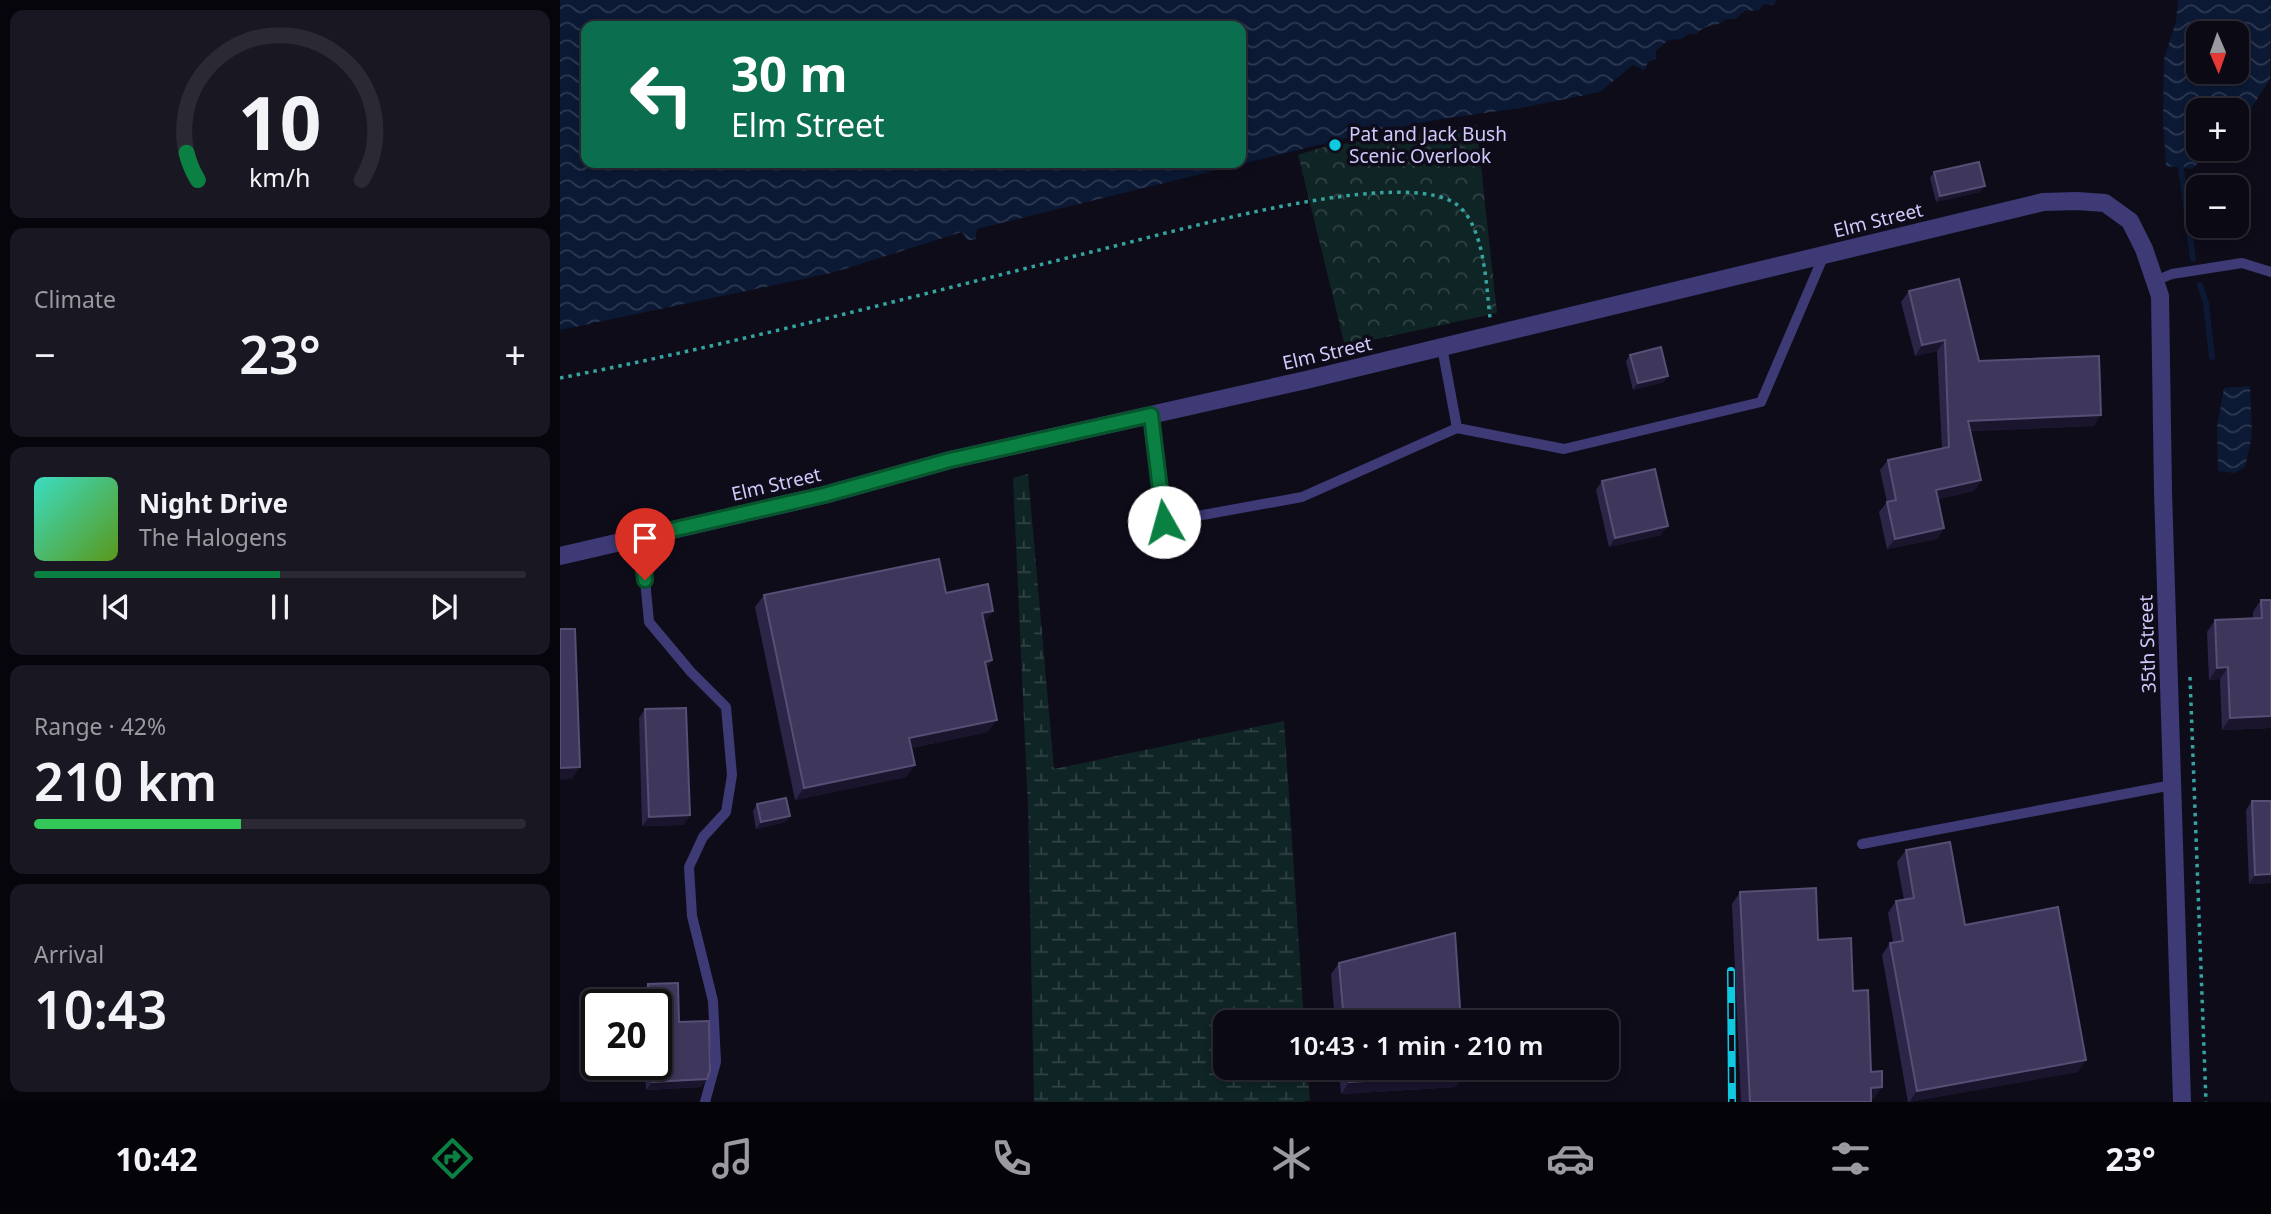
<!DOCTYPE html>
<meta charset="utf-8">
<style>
:root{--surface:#0b0914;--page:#191722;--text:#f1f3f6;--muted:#9a9aa0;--line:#2b2a34;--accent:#0b8043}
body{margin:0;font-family:"Noto Sans",sans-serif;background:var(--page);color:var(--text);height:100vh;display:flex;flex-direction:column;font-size:26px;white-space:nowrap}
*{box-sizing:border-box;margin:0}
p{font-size:23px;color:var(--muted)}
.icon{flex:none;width:38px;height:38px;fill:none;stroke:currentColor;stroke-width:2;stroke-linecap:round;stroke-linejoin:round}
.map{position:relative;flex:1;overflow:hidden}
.side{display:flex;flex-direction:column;gap:10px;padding:10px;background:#06050b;width:560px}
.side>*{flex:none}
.hud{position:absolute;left:21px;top:21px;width:665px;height:147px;border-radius:14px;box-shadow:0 4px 10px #0003,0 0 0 2px var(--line);background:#0b6e4f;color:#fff;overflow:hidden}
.needle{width:46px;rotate:178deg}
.controls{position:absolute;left:1626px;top:21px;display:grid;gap:14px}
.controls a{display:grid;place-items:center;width:63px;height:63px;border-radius:14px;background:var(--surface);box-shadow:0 4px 10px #0003,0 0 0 2px var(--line);font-size:35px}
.speed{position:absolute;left:21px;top:989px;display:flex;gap:14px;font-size:35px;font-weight:700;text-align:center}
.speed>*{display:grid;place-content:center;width:91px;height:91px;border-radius:50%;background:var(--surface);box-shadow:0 4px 10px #0003,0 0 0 2px var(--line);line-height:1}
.speed .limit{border:4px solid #111;border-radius:10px;background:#fff;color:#111}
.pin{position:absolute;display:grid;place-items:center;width:60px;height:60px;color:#fff;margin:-72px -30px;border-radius:50% 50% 50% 0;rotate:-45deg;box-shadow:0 0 7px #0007}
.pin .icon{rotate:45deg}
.me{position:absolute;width:77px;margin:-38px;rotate:353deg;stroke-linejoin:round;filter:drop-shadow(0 0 5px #0008)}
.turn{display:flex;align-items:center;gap:24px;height:147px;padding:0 35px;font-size:32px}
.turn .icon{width:91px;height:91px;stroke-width:2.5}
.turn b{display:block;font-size:49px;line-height:60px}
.big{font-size:52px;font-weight:600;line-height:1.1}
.side .widget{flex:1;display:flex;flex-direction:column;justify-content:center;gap:10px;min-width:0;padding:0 24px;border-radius:14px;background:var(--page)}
.side .dial{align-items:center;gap:0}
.dial svg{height:182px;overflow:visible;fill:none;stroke:var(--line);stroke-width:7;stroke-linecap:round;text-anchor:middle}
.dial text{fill:var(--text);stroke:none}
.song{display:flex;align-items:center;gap:21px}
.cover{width:84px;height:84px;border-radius:10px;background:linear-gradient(135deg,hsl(170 70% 55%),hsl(90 70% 35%))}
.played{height:7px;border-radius:4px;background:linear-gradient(90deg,var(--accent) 50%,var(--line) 50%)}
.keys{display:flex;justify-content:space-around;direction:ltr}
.heat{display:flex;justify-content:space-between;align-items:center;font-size:38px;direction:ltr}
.charge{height:10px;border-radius:5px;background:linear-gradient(90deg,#34c759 42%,var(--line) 0)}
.trip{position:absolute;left:653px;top:1010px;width:406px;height:70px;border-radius:14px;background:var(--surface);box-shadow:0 4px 10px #0003,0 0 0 2px var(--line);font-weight:600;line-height:70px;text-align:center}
.tabs{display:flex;height:112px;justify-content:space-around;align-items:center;background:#040408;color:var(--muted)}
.tabs .icon{width:49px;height:49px}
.tabs .active{color:var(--accent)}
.tabs b{font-size:32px;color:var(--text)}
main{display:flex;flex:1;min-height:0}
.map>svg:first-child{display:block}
</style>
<main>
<section class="side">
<div class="widget dial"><svg viewBox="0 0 100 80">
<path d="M14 69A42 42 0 1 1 86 69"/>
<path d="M14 69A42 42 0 0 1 9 57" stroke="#0b8043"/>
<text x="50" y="56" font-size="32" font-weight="700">10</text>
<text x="50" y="72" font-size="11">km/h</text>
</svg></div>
<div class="widget"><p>Climate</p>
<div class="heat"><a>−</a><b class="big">23°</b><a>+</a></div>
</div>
<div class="widget">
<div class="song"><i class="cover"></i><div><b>Night Drive</b><p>The Halogens</p></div></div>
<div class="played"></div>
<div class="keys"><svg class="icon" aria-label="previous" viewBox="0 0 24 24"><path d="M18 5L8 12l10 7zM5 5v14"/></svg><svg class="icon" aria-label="pause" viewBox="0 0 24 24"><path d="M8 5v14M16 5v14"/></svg><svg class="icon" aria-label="next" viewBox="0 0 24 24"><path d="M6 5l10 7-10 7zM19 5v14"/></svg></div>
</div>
<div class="widget"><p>Range · 42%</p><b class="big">210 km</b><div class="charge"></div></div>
<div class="widget"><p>Arrival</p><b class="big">10:43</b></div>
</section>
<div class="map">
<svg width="1711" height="1102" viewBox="0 0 1711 1102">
<defs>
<pattern id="wetland-marsh" width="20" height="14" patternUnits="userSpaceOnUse" patternTransform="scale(1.75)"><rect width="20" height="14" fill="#0f2424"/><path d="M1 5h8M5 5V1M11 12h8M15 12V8" fill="none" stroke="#314245"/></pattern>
<pattern id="park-crowns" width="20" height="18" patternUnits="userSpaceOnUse" patternTransform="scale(1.75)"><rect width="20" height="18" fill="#0f2424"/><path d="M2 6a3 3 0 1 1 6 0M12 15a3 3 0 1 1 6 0" fill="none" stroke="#314245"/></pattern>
<pattern id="water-waves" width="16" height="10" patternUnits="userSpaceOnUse" patternTransform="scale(1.75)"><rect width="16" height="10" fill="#0b1934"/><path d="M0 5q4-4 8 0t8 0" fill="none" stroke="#2e3952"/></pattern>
</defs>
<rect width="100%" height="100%" fill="#0f0c1a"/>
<!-- wetland -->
<path fill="url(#wetland-marsh)" d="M 468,474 L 494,769 L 724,721 L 744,1022 L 665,1022 L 665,1068 L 747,1068 L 750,1100 L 741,1102 L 474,1102 L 468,808 L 453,478 Z"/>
<!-- park -->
<path fill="url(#park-crowns)" d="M 916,121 L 937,313 L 785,346 L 737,150 L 789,138 Z"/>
<!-- water -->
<g fill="url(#water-waves)" fill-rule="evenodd">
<path d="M 0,0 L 1217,0 L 1214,5 L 1204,4 L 1199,10 L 1185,11 L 1175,19 L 1166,19 C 1157,28 1148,22 1136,34 L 1128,34 L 1122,39 L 1108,40 L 1096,51 L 1096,58 L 1088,62 L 1085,69 C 1074,71 1067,85 1061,94 L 767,143 L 623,184 L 417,232 L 416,239 L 408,241 L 404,235 L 272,273 L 0,332 ZM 26,26 L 681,26 L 681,163 L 26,163 Z"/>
<path d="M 1618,0 L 1711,0 L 1710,79 L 1684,119 L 1677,126 L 1676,110 L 1638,110 L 1638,149 L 1653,149 L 1632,169 L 1606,166 L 1603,122 L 1604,59 L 1616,21 ZM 1638,33 L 1676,33 L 1676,72 L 1638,72 Z"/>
<path d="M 1690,386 L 1692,436 L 1685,467 L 1674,473 L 1658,471 L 1657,427 L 1664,388 Z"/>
</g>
<!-- pier -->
<path fill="#0f0c1a" d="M 1073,65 L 1082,69 L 1074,75 L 1072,85 L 1062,98 L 981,115 L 768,146 L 623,187 L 420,235 L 417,243 L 407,244 L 402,239 L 273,277 L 0,336 L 0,330 L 272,273 L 402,232 L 408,241 L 416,239 L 417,229 L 783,139 L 881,119 L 961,108 L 1040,92 Z"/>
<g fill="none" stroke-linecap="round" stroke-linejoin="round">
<!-- stream -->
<g stroke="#0b1934" stroke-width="6">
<path d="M 1621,168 L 1633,259"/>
<path d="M 1640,285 L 1646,303 L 1652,357"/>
</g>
<!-- path -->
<g stroke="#34a4a0" stroke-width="3.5" stroke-dasharray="3.5 5" stroke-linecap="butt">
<path d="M 0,378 C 175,344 347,298 519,255 C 609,233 700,206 793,195 C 820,192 873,188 896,204 C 925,225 926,285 930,318"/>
<path d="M 1630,677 L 1646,1102"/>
</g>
<!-- service -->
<g stroke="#3d3a76" stroke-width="10">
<path d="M 1595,281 L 1612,274 L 1682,263 L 1711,272"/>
<path d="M 882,347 L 897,428"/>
<path d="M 591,415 L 604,522 L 742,497 L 897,428 L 1004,449 L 1201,402 L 1264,255"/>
<path d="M 81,537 L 89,622 L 131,672 L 166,707 L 172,775 L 166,812 L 143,837 L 129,867 L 132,916 L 153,1001 L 156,1062 L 145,1102"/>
<path d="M 1302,844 L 1612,785"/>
</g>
<!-- minor -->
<path stroke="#3d3a76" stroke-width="18" d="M 0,556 L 264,495 L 390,460 L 746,380 L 1483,202 L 1517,201 L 1545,203 L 1570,221 L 1584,249 L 1600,296 L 1603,491 L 1622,1102"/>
<!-- rail casing -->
<g stroke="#0fc9e1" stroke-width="8">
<path id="rail" d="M 1171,971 L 1172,1102"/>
</g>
<!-- rail -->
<use href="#rail" stroke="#0f0c1a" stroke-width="5" stroke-dasharray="16" stroke-linecap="butt"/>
</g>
<!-- wall -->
<g fill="#2d2548">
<path d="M 1374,172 L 1420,192 L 1376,202 L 1370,178 Z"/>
<path d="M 1349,291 L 1419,361 L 1534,426 L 1411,431 L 1421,480 L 1414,491 L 1378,499 L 1384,528 L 1377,539 L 1327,549 L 1319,512 L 1327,502 L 1320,470 L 1328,460 L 1382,448 L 1377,351 L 1355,356 L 1341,302 Z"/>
<path d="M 1070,355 L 1104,382 L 1073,390 L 1066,361 Z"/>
<path d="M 1042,481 L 1101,535 L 1049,547 L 1036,490 Z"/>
<path d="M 204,595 L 433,611 L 424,623 L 432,660 L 426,669 L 428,732 L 351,748 L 355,765 L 346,777 L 235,800 L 195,607 Z"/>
<path d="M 1701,600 L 1711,600 L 1711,728 L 1662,730 L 1660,679 L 1649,680 L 1647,632 L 1655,620 L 1693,619 L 1693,612 Z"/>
<path d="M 85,709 L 130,815 L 123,825 L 82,826 L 79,718 Z"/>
<path d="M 1692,801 L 1711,883 L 1689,884 L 1686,810 Z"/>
<path d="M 197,804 L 226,822 L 196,829 L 193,811 Z"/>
<path d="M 1346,850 L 1405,925 L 1518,1072 L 1348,1102 L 1322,955 L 1330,943 L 1333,942 L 1328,913 L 1336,901 L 1344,900 L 1337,862 Z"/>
<path d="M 1180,892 L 1258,940 L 1293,991 L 1311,1072 L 1314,1099 L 1311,1099 L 1311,1102 L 1181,1102 L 1172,904 Z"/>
<path d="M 779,963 L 901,1022 L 775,1022 L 771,974 Z"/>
<path d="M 88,984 L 119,1022 L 147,1079 L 141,1087 L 86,1090 L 85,1064 L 96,1064 L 96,1004 L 83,1004 L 82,992 Z"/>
<path d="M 779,1068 L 904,1068 L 896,1087 L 781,1094 Z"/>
</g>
<!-- shaded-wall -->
<g fill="#1a142d">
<path d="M 1425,186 L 1420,192 L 1376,202 L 1380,196 Z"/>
<path d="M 1385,340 L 1377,351 L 1355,356 L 1362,345 Z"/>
<path d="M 1108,376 L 1104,382 L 1073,390 L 1078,383 Z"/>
<path d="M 1541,415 L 1534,426 L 1401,431 L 1408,421 Z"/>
<path d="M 1421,480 L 1414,491 L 1368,501 L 1376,490 Z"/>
<path d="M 1108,526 L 1101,535 L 1049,547 L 1055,538 Z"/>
<path d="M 1384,528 L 1377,539 L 1327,549 L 1335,539 Z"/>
<path d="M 433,611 L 425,623 L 414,625 L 422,613 Z"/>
<path d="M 432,660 L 424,672 L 425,662 Z"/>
<path d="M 1668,667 L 1660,679 L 1649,680 L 1657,668 Z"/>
<path d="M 1711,716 L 1711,728 L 1662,730 L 1670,718 Z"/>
<path d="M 437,720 L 428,732 L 340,750 L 349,738 Z"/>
<path d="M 355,765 L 346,777 L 235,800 L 244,788 Z"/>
<path d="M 20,767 L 12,779 L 0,780 L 0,768 Z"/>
<path d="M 130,815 L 123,825 L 82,826 L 89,817 Z"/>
<path d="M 230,816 L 226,822 L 196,829 L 201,822 Z"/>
<path d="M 1711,874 L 1711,883 L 1689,884 L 1695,875 Z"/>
<path d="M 1526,1060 L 1518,1072 L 1349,1102 L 1357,1091 Z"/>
<path d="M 905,1075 L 896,1087 L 781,1094 L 789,1082 Z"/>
<path d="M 147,1079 L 141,1087 L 86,1090 L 92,1082 Z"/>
<path d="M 1322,1087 L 1314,1099 L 1302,1100 L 1311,1088 Z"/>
</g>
<!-- building -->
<g fill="#3f375b" stroke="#564e74" stroke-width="2">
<path d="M 1419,162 L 1425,186 L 1380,196 L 1374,172 Z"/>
<path d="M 1399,279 L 1419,361 L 1539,356 L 1541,415 L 1408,421 L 1421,480 L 1376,490 L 1384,528 L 1335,539 L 1327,502 L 1336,500 L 1328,460 L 1389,447 L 1385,340 L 1362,345 L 1349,291 Z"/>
<path d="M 1101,347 L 1108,376 L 1078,383 L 1070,355 Z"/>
<path d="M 1095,469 L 1108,526 L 1055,538 L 1042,481 Z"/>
<path d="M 379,559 L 386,593 L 428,584 L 433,611 L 422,613 L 432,660 L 425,662 L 437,720 L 349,738 L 355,765 L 244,788 L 204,595 Z"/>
<path d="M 1701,600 L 1711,600 L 1711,716 L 1670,718 L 1668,667 L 1657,668 L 1655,620 L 1702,618 Z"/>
<path d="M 0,629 L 15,629 L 20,767 L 0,768 Z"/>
<path d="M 126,708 L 130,815 L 89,817 L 85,709 Z"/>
<path d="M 226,798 L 230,816 L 201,822 L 197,804 Z"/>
<path d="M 1692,801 L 1711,801 L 1711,874 L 1695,875 Z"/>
<path d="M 1390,842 L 1405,925 L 1498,907 L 1526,1060 L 1357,1091 L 1330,943 L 1343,941 L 1336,901 L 1354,898 L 1346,850 Z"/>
<path d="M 1256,888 L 1258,940 L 1291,938 L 1293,991 L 1308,990 L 1311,1072 L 1322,1071 L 1322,1087 L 1311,1088 L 1311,1102 L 1190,1102 L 1180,892 Z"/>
<path d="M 895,933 L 901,1022 L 784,1022 L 779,963 Z"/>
<path d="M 118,983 L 119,1022 L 149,1021 L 150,1070 L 147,1079 L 92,1082 L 91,1064 L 96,1064 L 96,1004 L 89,1004 L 88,984 Z"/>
<path d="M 788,1068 L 904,1068 L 905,1075 L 789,1082 Z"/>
</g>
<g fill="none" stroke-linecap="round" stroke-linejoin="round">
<!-- route casing -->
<g stroke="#07532c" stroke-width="18">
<path id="route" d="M 85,580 L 81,537 L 264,495 L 390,460 L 591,415 L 604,522"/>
</g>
<!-- route -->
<use href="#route" stroke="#0b8043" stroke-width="12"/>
</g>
<!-- markers -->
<circle fill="#0fc9e1" stroke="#0f0c1a" stroke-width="2.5" cx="775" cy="145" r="7"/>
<g text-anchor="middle" stroke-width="7" stroke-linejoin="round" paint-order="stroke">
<!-- poi labels -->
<g font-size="19" fill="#d0c9fb" stroke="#0f0c1a" text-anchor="start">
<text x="789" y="141">Pat and Jack Bush<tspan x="789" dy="22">Scenic Overlook</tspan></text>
</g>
<!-- street labels -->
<g font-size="19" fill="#d0c9fb" stroke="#0f0c1a">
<text transform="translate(1318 220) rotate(-14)" y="7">Elm Street</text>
<text transform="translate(767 353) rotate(-13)" y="7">Elm Street</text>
<text transform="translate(216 484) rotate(-13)" y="7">Elm Street</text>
<text transform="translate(1587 644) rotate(-92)" y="7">35th Street</text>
</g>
</g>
</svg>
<div class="controls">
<a><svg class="needle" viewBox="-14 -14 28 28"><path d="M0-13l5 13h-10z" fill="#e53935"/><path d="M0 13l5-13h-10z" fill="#9a9aa0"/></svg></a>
<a>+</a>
<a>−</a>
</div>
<div class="speed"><div class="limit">20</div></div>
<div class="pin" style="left:85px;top:580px;background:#d93025"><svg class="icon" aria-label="arrive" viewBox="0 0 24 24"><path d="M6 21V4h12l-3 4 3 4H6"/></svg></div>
<svg class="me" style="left:604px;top:522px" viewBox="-20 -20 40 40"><circle r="19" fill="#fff"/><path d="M0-13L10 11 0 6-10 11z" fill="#0b8043"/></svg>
<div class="trip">10:43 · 1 min · 210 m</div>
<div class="hud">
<div class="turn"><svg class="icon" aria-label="left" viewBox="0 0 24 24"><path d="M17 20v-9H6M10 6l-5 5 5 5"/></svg><div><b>30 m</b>Elm Street</div></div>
</div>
</div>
</main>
<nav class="tabs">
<b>10:42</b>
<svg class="icon active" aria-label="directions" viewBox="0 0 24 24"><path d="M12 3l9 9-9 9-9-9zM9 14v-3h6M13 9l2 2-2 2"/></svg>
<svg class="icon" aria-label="music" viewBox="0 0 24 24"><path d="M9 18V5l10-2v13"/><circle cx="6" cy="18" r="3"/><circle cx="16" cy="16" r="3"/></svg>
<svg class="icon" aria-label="phone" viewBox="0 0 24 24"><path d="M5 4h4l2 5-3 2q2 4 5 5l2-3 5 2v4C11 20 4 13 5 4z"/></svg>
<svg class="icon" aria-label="climate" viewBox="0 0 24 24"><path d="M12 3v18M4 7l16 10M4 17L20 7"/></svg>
<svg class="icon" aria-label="car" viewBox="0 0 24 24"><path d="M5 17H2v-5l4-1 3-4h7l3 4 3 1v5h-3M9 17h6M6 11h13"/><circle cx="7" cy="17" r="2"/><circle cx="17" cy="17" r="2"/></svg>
<svg class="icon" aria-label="filters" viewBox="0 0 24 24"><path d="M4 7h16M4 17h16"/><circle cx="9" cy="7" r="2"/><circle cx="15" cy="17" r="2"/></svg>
<b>23°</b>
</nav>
